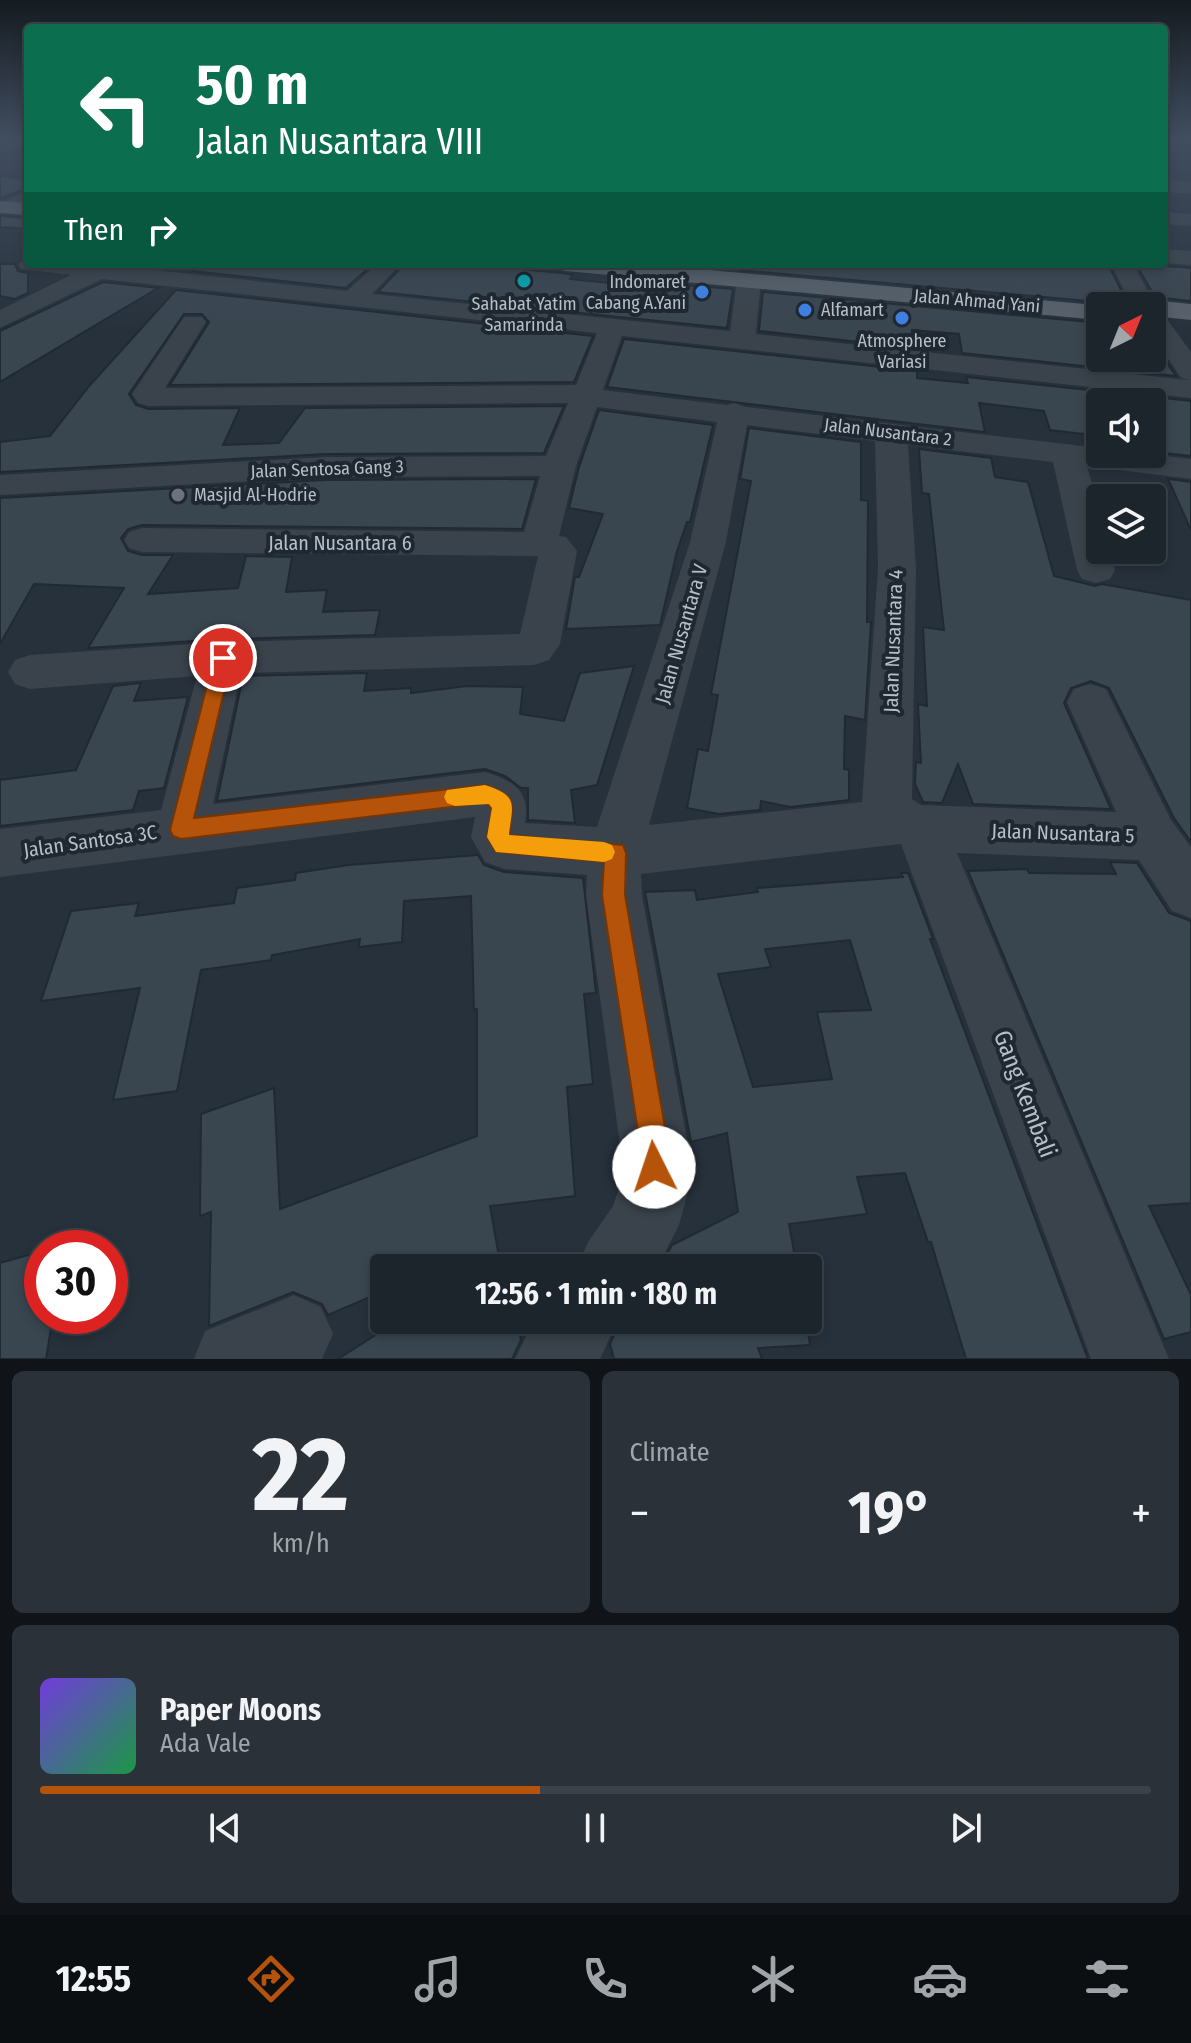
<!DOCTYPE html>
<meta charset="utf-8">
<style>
:root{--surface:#1d252c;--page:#2a3138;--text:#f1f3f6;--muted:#a0a5a9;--line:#3b4248;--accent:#b45309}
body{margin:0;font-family:"Fira Sans Condensed",sans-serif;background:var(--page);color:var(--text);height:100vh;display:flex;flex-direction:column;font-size:30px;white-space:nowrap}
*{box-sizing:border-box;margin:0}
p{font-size:26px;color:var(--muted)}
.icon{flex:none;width:44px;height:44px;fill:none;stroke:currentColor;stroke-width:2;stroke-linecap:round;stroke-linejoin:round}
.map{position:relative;height:1359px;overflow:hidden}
.panel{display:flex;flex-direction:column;gap:12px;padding:12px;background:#101418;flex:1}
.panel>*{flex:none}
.banner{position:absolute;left:24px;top:24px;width:1144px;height:244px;border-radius:8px;box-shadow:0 4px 12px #0003,0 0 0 2px var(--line);background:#0b6e4f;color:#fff;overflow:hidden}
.needle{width:52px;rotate:43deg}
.tools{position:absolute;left:1086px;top:292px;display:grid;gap:16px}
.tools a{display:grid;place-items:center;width:80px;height:80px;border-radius:8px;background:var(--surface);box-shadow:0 4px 12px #0003,0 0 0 2px var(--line);font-size:40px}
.speed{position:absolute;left:24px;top:1230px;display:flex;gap:16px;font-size:40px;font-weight:700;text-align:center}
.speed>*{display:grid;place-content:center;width:104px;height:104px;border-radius:50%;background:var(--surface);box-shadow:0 4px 12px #0003,0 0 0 2px var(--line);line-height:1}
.speed .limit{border:12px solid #d22;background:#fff;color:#111}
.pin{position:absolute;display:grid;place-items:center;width:68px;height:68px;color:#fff;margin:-34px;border:4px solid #fff;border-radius:50%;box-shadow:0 2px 8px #0007}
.me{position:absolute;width:88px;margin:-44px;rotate:356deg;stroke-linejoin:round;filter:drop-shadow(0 0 6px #0008)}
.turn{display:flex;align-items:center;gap:28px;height:168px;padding:0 40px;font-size:36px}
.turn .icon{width:104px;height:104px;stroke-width:2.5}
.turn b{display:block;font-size:56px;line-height:68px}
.then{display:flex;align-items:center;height:76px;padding:0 40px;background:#0003;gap:16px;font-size:30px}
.big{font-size:60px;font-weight:700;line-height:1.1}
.panel .tile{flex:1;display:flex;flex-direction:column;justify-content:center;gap:12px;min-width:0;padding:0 28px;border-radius:12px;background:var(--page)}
.panel .dial{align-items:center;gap:0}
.dial b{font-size:104px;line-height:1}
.song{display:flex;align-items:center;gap:24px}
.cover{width:96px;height:96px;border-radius:12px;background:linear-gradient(135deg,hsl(260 70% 55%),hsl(140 70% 35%))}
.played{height:8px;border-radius:4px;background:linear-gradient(90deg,var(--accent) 45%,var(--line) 45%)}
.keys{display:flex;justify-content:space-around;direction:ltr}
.heat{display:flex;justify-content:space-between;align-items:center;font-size:44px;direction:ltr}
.panel .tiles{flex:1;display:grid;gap:12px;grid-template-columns:1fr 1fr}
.tile:last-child{grid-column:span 2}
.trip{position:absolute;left:370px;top:1254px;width:452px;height:80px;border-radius:8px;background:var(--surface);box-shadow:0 4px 12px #0003,0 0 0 2px var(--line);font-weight:700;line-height:80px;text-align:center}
.dock{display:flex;height:128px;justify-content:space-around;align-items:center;background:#0c0f12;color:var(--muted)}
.dock .icon{width:56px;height:56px}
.dock .active{color:var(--accent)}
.dock b{font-size:36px;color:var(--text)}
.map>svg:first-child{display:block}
</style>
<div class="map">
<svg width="1191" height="1359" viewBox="0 0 1191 1359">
<rect width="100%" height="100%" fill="#27313b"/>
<!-- building -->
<g fill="#394650" stroke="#212a32" stroke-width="2" fill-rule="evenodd">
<path d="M 0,176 L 28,179 L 28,188 L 0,198 Z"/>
<path d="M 0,216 L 28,218 L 28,229 L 0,227 Z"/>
<path d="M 0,264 L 15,264 L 18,271 L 28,273 L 28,293 L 15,299 L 0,296 Z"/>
<path d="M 200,264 L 373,264 L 346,288 L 193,271 Z"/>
<path d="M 404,264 L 464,264 L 562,273 L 573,275 L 570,279 L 657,288 L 658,283 L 733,289 L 727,328 L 378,292 Z"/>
<path d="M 742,264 L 1108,264 L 1127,302 L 1100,300 L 1100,302 L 740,270 Z"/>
<path d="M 1136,264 L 1191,268 L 1191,301 L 1155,297 Z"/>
<path d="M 103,282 L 158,288 L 0,382 L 0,331 Z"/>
<path d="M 176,290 L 593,336 L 574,382 L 170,385 L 209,322 L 202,314 L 184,314 L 129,394 L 136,405 L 148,409 L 240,408 L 223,445 L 279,443 L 305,408 L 564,406 L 544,453 L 325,454 L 0,472 L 0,442 L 50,436 L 90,385 Z"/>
<path d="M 763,292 L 1100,323 L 1100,358 L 1167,363 L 1176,376 L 962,353 L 959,334 L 912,330 L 914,348 L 759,331 Z"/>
<path d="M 624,339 L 917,371 L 917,378 L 968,383 L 966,377 L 1191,401 L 1191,456 L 1155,452 L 1152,445 L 1152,402 L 1092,402 L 1100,422 L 1100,436 L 1050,430 L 1044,411 L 979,403 L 985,432 L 607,387 Z"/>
<path d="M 599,410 L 713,425 L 690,522 L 687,522 L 677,551 L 660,625 L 566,629 L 575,577 L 579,577 L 603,514 L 569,508 L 579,467 Z"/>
<path d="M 749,428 L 861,442 L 861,500 L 868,501 L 867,622 L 871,622 L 865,720 L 845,716 L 844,769 L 849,770 L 849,800 L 790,807 L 761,801 L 760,810 L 719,814 L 687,808 L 698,749 L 708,751 L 718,695 L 711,694 L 751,481 L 740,479 Z"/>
<path d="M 919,449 L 991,458 L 995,477 L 1028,482 L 1054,576 L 1095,586 L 1102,584 L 1191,600 L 1191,842 L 1174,818 L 1109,688 L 1091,681 L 1071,688 L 1064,703 L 1111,809 L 973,804 L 958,764 L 942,803 L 923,802 L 915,784 L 916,762 L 921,763 L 918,704 L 927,706 L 923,627 L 944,630 L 929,494 L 922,493 Z"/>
<path d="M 536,479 L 522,529 L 142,525 L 128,529 L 121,538 L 128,551 L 142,555 L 173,555 L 148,594 L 238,588 L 246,556 L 292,557 L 286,592 L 327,590 L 323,612 L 380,610 L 375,635 L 223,639 L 88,648 L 124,588 L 34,584 L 0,644 L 0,498 L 325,480 Z"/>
<path d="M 1168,479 L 1191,482 L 1191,530 Z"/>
<path d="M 634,666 L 597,785 L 571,790 L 575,823 L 528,820 L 528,788 L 521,788 L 505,776 L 485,769 L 217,801 L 243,676 L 367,673 L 364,691 L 411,688 L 411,693 L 467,686 L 523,687 L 520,714 L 564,721 L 580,673 Z"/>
<path d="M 141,683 L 134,701 L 188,697 L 164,788 L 139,791 L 133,810 L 0,826 L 0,780 L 76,770 L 113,686 Z"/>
<path d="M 478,855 L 484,865 L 504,872 L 583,878 L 596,993 L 584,994 L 593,1084 L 567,1087 L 575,1196 L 490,1206 L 501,1268 L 465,1268 L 461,1260 L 441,1268 L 379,1268 L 384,1291 L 328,1315 L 322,1304 L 293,1292 L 209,1326 L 211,1212 L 200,1216 L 201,1114 L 274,1088 L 280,1209 L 477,1136 L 477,1009 L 474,1010 L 471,896 L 404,901 L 402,942 L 359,947 L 360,939 L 272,955 L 271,960 L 201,970 L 177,1091 L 113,1100 L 140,988 L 41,1001 L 71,911 L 139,903 L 135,916 L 234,903 L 237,888 L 295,880 L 296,873 L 348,865 Z"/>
<path d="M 1110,862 L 1137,863 L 1169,913 L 1191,921 L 1191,1203 L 1149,1206 L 1191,1295 L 1191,1332 L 1164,1339 L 968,871 L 1027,869 L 1029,873 L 1116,874 Z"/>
<path d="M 901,873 L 908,873 L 933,939 L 930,939 L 1088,1359 L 966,1359 L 931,1242 L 928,1242 L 905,1173 L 857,1177 L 867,1214 L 789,1224 L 797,1268 L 660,1268 L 672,1245 L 738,1212 L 727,1133 L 691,1142 L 645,892 L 695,890 L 697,900 L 758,892 L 757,888 L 903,877 ZM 850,940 L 871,1010 L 817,1012 L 832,1079 L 753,1087 L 718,974 L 771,967 L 765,949 Z"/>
<path d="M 42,1251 L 42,1316 L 53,1316 L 46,1359 L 0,1359 L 0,1263 Z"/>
<path d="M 399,1320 L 517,1320 L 521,1340 L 512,1359 L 338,1359 Z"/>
<path d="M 621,1320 L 806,1320 L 810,1345 L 758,1348 L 762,1359 L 614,1359 L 610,1344 Z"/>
</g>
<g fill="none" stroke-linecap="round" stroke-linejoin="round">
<!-- minor -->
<g fill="#3a434b" fill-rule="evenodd">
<path d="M 11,139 L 28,139 L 28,144 L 0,153 L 0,142 Z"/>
<path d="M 1164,180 L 1191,182 L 1191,194 L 1164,192 Z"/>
<path d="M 28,191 L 28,204 L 7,213 L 0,211 L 0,203 Z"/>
<path d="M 1164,212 L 1191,214 L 1191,226 L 1164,224 Z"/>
<path d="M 1164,249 L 1191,251 L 1191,265 L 1164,263 Z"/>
<path d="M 28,257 L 28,264 L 99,264 L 347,291 L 377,264 L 401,264 L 372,294 L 730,331 L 737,280 L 741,275 L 757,275 L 761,280 L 756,334 L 1189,380 L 1181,378 L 1152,335 L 1152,306 L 1132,306 L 1111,264 L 1133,264 L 1156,306 L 1154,309 L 1161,311 L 1191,352 L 1191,398 L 622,336 L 603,390 L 727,405 L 734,403 L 746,407 L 1100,448 L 1100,454 L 1148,454 L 1191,459 L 1191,479 L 1087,466 L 1100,513 L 1100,550 L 1110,550 L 1115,570 L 1110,579 L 1096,583 L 1082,579 L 1077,570 L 1053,462 L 908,445 L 916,568 L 912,799 L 921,805 L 1116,812 L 1067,702 L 1074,689 L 1090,684 L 1106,689 L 1171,820 L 1191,847 L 1191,918 L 1172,911 L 1139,860 L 957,853 L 1169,1359 L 1091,1359 L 901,844 L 641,874 L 642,895 L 688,1145 L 689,1188 L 679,1225 L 657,1268 L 577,1268 L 588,1242 L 613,1206 L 619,1188 L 620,1145 L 586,895 L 587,875 L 504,869 L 485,862 L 471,837 L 475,817 L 0,877 L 0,829 L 161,810 L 197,676 L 30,689 L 15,684 L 8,672 L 15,660 L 30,655 L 223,642 L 520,634 L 538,556 L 142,552 L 129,548 L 124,540 L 129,532 L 142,528 L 524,532 L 540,476 L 325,477 L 0,495 L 0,475 L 325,457 L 546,456 L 568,403 L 148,406 L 138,403 L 132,394 L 184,317 L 202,317 L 206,322 L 165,388 L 576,385 L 597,333 L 102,279 L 0,328 L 0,310 L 71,275 L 21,269 L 18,264 ZM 597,407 L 717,422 L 690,542 L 597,827 L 525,823 C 531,791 513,780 485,772 L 213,804 L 241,673 L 534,665 L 549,660 L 560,644 L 577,551 L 566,537 L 559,536 L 576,466 ZM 747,425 L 875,441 L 878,568 L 862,802 L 649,825 L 726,542 Z"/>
<path d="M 294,1295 L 321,1307 L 333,1334 L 322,1359 L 194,1359 L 205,1331 Z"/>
<path d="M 534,1320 L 618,1320 L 600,1359 L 515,1359 Z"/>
</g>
<!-- major -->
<g fill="#59626b" fill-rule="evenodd">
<path d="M 0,201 L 28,203 L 28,215 L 0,213 Z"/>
<path d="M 555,264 L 643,264 L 1106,306 L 1100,306 L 1100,320 L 566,271 L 558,269 Z"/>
<path d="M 1152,300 L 1191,304 L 1191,320 L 1152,316 L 1152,306 L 1141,306 Z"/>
</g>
</g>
<!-- sky -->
<linearGradient id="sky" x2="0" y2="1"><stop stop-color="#151b20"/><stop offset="0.42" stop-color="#414e60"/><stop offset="1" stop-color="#414e60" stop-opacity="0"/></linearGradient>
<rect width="1191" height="329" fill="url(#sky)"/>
<!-- route -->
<path fill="#b45309" stroke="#753606" stroke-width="2" d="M 223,651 L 232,658 L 194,818 L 485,785 C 520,796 512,805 509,835 L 623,845 L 626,853 L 625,895 L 668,1145 L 668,1167 L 664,1177 L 654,1181 L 644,1177 L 640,1167 L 640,1145 L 602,895 L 604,862 L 496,852 L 487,837 L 492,808 L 485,803 L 181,839 L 173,836 L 170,830 L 214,658 Z"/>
<!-- slow -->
<path fill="#f59e0b" d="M 485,785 C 520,796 512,805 509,835 L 604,842 L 612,845 L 615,852 L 612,859 L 604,862 L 496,852 L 487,837 L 492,808 L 489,804 L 455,806 L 447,803 L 444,797 L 447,790 Z"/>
<!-- markers -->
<circle fill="#0f9aa8" stroke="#1f2830" stroke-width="3" cx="524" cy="281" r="8"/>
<g fill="#3f7fe0" stroke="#1f2830" stroke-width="3">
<circle cx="702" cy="292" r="8"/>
<circle cx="805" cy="310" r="8"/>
<circle cx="902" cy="318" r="8"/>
</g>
<circle fill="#6b7280" stroke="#1f2830" stroke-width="3" cx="178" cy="495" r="8"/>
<g text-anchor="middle" stroke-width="8" stroke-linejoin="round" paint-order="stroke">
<!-- far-poi labels -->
<g font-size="18" fill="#b6bec6" stroke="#1f2830">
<text x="686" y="288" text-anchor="end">Indomaret<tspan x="686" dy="21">Cabang A.Yani</tspan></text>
<text x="524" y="310">Sahabat Yatim<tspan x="524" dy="21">Samarinda</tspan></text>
<text x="821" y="316" text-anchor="start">Alfamart</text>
<text x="902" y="347">Atmosphere<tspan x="902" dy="21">Variasi</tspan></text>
<text x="194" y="501" text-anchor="start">Masjid Al-Hodrie</text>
</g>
<!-- far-street labels -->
<g font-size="18" fill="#b6bec6" stroke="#1f2830">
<text transform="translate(977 301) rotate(5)" y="6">Jalan Ahmad Yani</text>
<text transform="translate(888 432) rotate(7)" y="6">Jalan Nusantara 2</text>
<text transform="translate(327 469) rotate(-2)" y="6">Jalan Sentosa Gang 3</text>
</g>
<!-- street labels -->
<g font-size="20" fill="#b6bec6" stroke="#1f2830">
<text x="340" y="550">Jalan Nusantara 6</text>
<text transform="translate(681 634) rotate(-74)" y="7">Jalan Nusantara V</text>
<text transform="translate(893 641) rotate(-88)" y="7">Jalan Nusantara 4</text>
<text transform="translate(1063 833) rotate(2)" y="7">Jalan Nusantara 5</text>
<text transform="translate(90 841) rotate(-8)" y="7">Jalan Santosa 3C</text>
</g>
<!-- near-street labels -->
<g font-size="24" fill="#b6bec6" stroke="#1f2830">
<text transform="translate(1025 1094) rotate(69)" y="8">Gang Kembali</text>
</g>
</g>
</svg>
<div class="tools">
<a><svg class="needle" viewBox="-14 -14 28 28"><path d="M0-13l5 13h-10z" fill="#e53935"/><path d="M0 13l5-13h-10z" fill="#a0a5a9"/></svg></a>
<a><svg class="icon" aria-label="sound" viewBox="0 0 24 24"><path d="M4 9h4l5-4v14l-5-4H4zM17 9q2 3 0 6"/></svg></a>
<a><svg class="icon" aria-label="layers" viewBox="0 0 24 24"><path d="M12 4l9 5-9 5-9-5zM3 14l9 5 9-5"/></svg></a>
</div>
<div class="speed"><div class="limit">30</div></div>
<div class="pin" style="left:223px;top:658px;background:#d93025"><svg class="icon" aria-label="arrive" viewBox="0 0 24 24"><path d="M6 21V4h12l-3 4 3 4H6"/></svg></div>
<svg class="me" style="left:654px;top:1167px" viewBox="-20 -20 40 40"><circle r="19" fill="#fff"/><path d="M0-13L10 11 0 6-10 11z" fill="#b45309"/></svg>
<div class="trip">12:56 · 1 min · 180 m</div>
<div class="banner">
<div class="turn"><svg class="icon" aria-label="left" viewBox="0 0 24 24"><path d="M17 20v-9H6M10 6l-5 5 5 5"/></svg><div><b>50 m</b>Jalan Nusantara VIII</div></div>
<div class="then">Then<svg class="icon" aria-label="right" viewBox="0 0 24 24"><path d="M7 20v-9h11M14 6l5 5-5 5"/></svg></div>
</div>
</div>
<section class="panel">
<div class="tiles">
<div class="tile dial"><b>22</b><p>km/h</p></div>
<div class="tile"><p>Climate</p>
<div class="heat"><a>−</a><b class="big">19°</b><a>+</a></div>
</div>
<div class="tile">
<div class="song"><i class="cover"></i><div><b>Paper Moons</b><p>Ada Vale</p></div></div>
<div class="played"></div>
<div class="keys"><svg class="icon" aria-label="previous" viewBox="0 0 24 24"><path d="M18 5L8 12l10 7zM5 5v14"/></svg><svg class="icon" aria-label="pause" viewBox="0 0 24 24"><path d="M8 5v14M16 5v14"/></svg><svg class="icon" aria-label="next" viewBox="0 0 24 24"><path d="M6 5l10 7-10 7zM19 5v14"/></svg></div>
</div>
</div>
</section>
<nav class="dock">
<b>12:55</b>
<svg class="icon active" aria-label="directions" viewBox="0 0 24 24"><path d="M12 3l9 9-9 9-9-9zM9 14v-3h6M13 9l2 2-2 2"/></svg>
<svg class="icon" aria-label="music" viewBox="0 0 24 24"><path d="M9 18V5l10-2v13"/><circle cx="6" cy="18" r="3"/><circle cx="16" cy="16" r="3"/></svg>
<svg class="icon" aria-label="phone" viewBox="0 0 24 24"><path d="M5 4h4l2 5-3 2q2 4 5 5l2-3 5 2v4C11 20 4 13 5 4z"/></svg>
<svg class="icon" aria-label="climate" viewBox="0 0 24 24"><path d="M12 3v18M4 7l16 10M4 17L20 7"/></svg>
<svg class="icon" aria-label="car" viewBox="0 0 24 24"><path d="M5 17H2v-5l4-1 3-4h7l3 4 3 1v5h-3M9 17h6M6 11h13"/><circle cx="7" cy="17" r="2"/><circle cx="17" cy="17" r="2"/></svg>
<svg class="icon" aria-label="filters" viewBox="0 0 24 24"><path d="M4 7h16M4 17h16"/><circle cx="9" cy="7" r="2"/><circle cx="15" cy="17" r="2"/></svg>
</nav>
